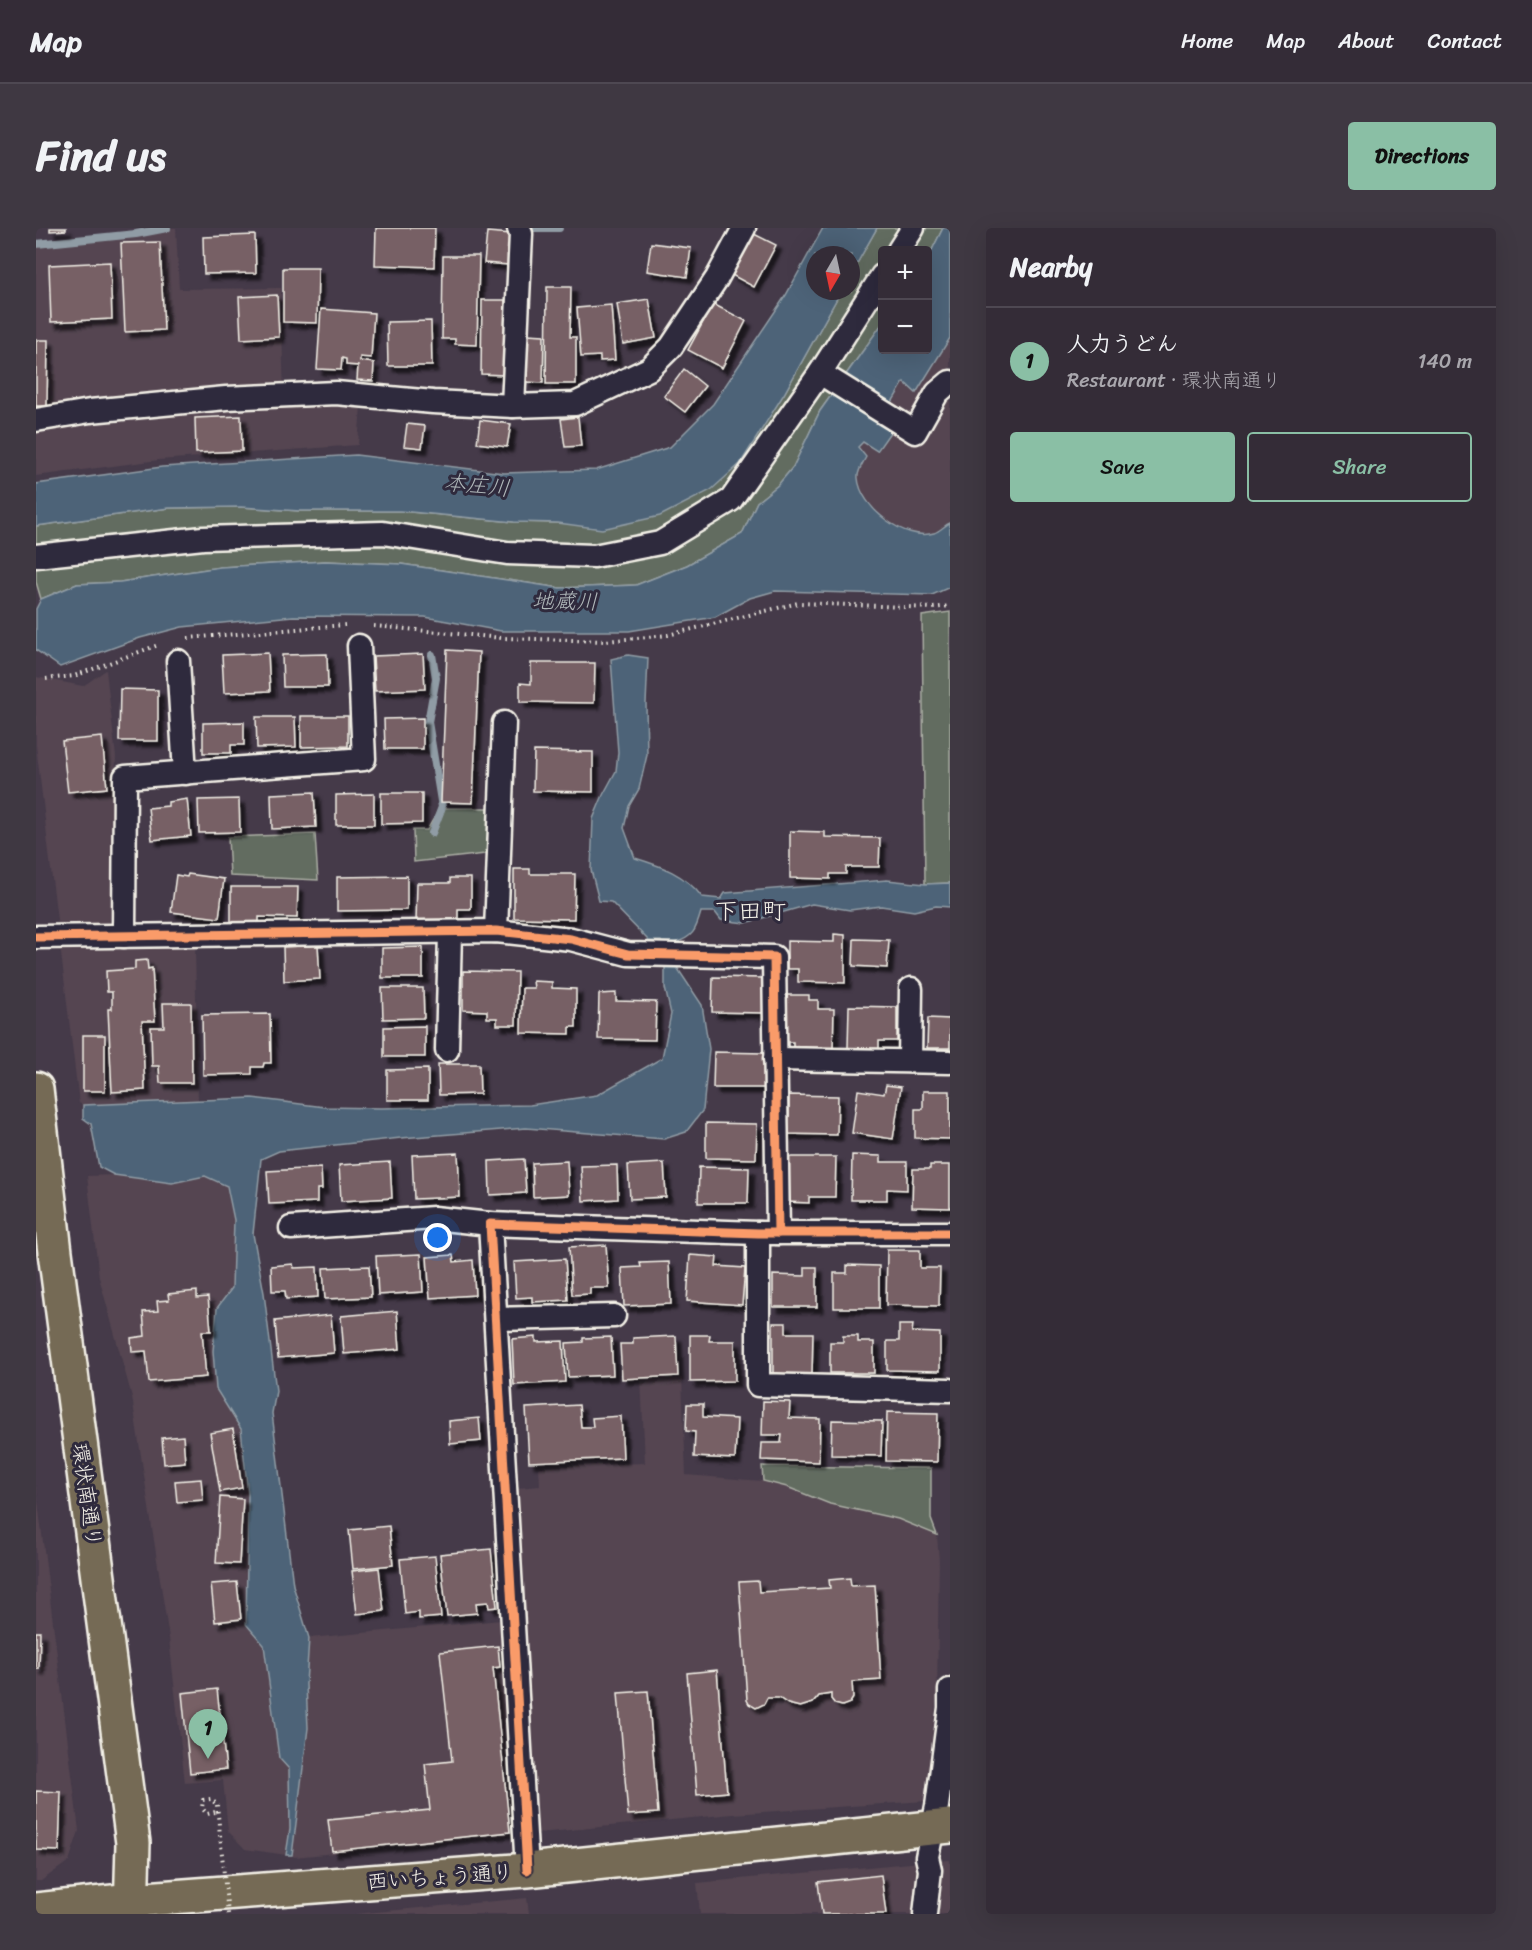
<!DOCTYPE html>
<meta charset="utf-8">
<style>
:root{--surface:#342c37;--page:#3f3842;--text:#f1f3f6;--muted:#a9a7ad;--line:#4e4852;--accent:#8abfa5}
body{margin:0;font-family:Sriracha,"Klee One",sans-serif;background:var(--page);color:var(--text)}
.controls{position:absolute;right:18px;top:18px;display:grid;overflow:hidden;border-radius:6px;box-shadow:0 6px 24px #0002}
.controls button{width:54px;height:54px;display:grid;place-items:center;padding:0;border:0;border-bottom:2px solid var(--line);background:var(--surface);color:var(--text);font:30px sans-serif}
.compass{position:absolute;left:770px;top:18px;width:54px;height:54px;border-radius:50%;background:var(--surface);box-shadow:0 6px 24px #0002;rotate:189deg}
.you{position:absolute;left:402px;top:1010px;width:21px;height:21px;margin:-15px;border:4px solid #fff;border-radius:50%;background:#1a73e8;box-shadow:0 0 0 9px #1a73e833}
.badge{display:grid;place-items:center;width:39px;height:39px;border-radius:50%;background:var(--accent);color:#111;font-size:20px;font-weight:700}
.pin{position:absolute;translate:-50% -50px;filter:drop-shadow(0 2px 3px #0008)}
.pin::after{content:'';position:absolute;top:32px;width:21px;height:18px;background:inherit;clip-path:polygon(0 0,100% 0,50% 100%)}
.list{margin:0;padding:0;list-style:none}
h2{display:flex;justify-content:space-between;align-items:center;height:78px;margin:0;padding:0 24px;font-size:26px}
h2 small{font-size:20px;font-weight:400;color:var(--muted)}
.list li{display:grid;grid-template-columns:39px 1fr auto;gap:18px;align-items:center;box-sizing:border-box;height:108px;padding:0 24px;border-top:2px solid var(--line)}
.list b{display:block;font-size:22px;white-space:nowrap}
.list p{margin:0;font-size:20px;white-space:nowrap;color:var(--muted)}
.list em{font-size:20px;font-style:normal;color:var(--muted)}
.actions{display:flex;gap:12px;padding:18px 24px}
.actions a{flex:1;padding:14px 0;border:2px solid var(--accent);border-radius:6px;text-align:center;font-size:21px;color:var(--accent)}
.actions .main{background:var(--accent);color:#111}
.map{position:relative;flex:none;width:914px;height:1686px;overflow:hidden;border-radius:6px}
header{display:flex;align-items:center;gap:36px;box-sizing:border-box;height:84px;padding:0 30px;background:var(--surface);border-bottom:2px solid var(--line)}
header strong{font-size:28px}
nav{display:flex;gap:33px;margin-inline-start:auto;font-size:21px}
.intro{display:flex;align-items:center;justify-content:space-between;box-sizing:border-box;height:144px;padding:0 36px}
h1{margin:0;font-size:42px}
.button{padding:15px 27px;border-radius:6px;background:var(--accent);color:#111;font-size:21px;font-weight:700}
main{display:flex;gap:36px;padding:0 36px}
aside{flex:1;background:var(--surface);border-radius:6px;box-shadow:0 6px 24px #0002}
.map>svg:first-child{display:block}
</style>
<header>
<strong>Map</strong>
<nav><a>Home</a><a>Map</a><a>About</a><a>Contact</a></nav>
</header>
<div class="intro"><h1>Find us</h1><a class="button">Directions</a></div>
<main>
<div class="map">
<svg width="914" height="1686" viewBox="0 0 914 1686">
<defs>
<filter id="shadow"><feDropShadow dx="5.5" dy="5.5" stdDeviation="1.5" flood-color="#0009"/></filter>
</defs>
<rect width="100%" height="100%" fill="#453a49"/>
<filter id="ink" filterUnits="userSpaceOnUse"><feTurbulence type="fractalNoise" baseFrequency=".0167" numOctaves="2"/><feDisplacementMap in="SourceGraphic" scale="12" xChannelSelector="R" yChannelSelector="G"/><feConvolveMatrix kernelMatrix="1 2 1 2 8 2 1 2 1" color-interpolation-filters="sRGB"/></filter>
<g filter="url(#ink)">
<g fill="#544551">
<polygon points="123,0 140,0 143,61 245,60 248,174 325,178 322,217 123,232 0,248 0,16"/>
<polygon points="914,110 914,295 898,305 876,305 857,298 832,275 824,262 821,247 830,229 822,219 827,214 841,223 843,196 869,154 880,164"/>
<polygon points="70,442 80,529 73,717 159,717 162,872 47,877 43,875 0,517 0,449 47,458"/>
<polygon points="78,947 136,955 169,948 190,958 198,992 196,1060 181,1080 177,1123 180,1161 205,1201 212,1267 210,1396 228,1417 243,1530 253,1541 254,1601 250,1627 209,1621 192,1603 187,1552 149,1555 133,1410 96,1169 63,1049 51,948"/>
<polygon points="646,1150 650,1247 727,1253 751,1259 794,1276 862,1291 901,1307 903,1333 901,1465 890,1573 697,1586 258,1629 256,1627 272,1500 270,1456 273,1410 487,1390 480,1260 504,1258 503,1239 609,1235 605,1151"/>
<polygon points="0,1258 43,1603 33,1633 5,1653 0,1653"/>
<polygon points="914,1632 914,1686 896,1686 902,1633"/>
<polygon points="885,1634 883,1686 664,1686 661,1655"/>
<polygon points="491,1670 493,1686 318,1686"/>
</g>
<g fill="#626c61" stroke="#abaea4" stroke-width="1.5">
<polygon points="841,0 907,0 892,30 892,22 846,22 846,96 784,183 757,239 742,257 721,274 706,306 651,337 600,357 524,360 365,336 289,333 185,339 84,354 41,356 5,371 0,354 0,298 133,280 205,279 264,283 364,283 478,294 522,295 748,166 805,63 815,63 815,46"/>
<polygon points="914,384 914,655 889,656 886,388"/>
<polygon points="404,580 460,580 458,625 378,634 377,602 391,602"/>
<polygon points="279,606 282,652 194,648 192,609"/>
<polygon points="726,1238 895,1240 895,1291 901,1307 862,1291 794,1276 751,1259 727,1253"/>
</g>
<g fill="#4d6478" stroke="#909ca5" stroke-width="1.5">
<polygon points="787,0 841,0 815,46 815,27 779,27 779,63 805,63 748,166 704,236 675,262 624,288 566,301 522,295 478,294 364,283 264,283 205,279 133,280 0,298 0,256 126,239 320,227 468,245 560,242 634,219 677,176 750,67"/>
<path d="M907 0H914V110L880 165 868 154 843 196 855 203 841 223 827 214 822 219 830 229C827 235 821 243 822 250 824 279 869 314 898 305 904 303 909 297 914 295V359L896 367 739 363 714 370 679 389 593 403H465L389 389 257 388 146 399 104 410 24 439 0 422V381L5 371 41 356 84 354 184 339 289 333 365 336 524 360 600 357 651 337 706 306 721 274 742 257 757 239 784 183 846 96V122H892V30Z"/>
<path d="M592 427 612 430 610 476 611 527 603 561 593 578 588 600 599 630C625 638 649 646 666 669L685 671 689 665 851 652 889 656 914 655V679L900 678 878 683 845 678 814 682 776 676 709 695 685 692 679 684H665C660 702 657 710 638 715L640 738 666 777 673 821 667 882 650 904 628 911 490 900 365 910 243 923 225 931 217 1006 228 1065 240 1163 236 1185 257 1357 273 1410 270 1456 272 1500 256 1627H250L254 1601 253 1541 243 1530 228 1417 210 1396 212 1267 205 1201 180 1161 177 1123 181 1080 196 1060 198 992 191 958 169 948 136 955 78 947 63 939 55 896 47 890V877L216 870 289 879 345 880 494 877 561 867 626 830 635 786 629 760V738L625 713H613L575 674 563 673 555 642 557 591 567 567 580 543 582 524 575 431Z"/>
</g>
<g fill="none" stroke-linecap="round" stroke-linejoin="round">
<g stroke="#909ca5" stroke-width="8">
<polyline points="490,0 523,0"/>
<polyline points="0,16 100,6 131,0"/>
<polyline points="396,605 406,579 392,494 400,450 396,427"/>
</g>
</g>
<g fill="#776065" stroke="#f4f1e8" stroke-width="1.5" filter="url(#shadow)">
<polygon points="14,0 30,0 30,2 14,3"/>
<polygon points="340,0 399,0 398,39 339,37"/>
<polygon points="451,4 476,6 473,37 448,35"/>
<polygon points="716,5 740,17 718,59 694,46"/>
<polygon points="219,7 220,45 168,46 167,9"/>
<polygon points="124,14 128,102 89,104 85,15"/>
<polygon points="615,15 655,20 651,49 611,43"/>
<polygon points="407,28 443,28 441,117 419,116 419,111 406,111"/>
<polygon points="74,34 76,91 15,94 13,37"/>
<polygon points="247,40 282,40 281,95 247,94"/>
<polygon points="511,59 535,59 534,109 540,109 540,156 510,156"/>
<polygon points="241,67 243,109 205,111 203,69"/>
<polygon points="613,71 620,110 587,116 581,76"/>
<polygon points="446,72 469,72 468,147 445,146"/>
<polygon points="677,76 710,93 686,140 652,122"/>
<polygon points="575,77 579,132 564,133 564,128 545,129 541,80"/>
<polygon points="285,81 338,85 335,130 324,129 324,133 338,135 337,153 321,152 322,138 310,137 310,131 306,130 305,142 281,141"/>
<polygon points="395,93 396,138 352,138 351,94"/>
<polygon points="491,106 508,107 507,155 490,154"/>
<polygon points="0,112 12,112 11,178 0,178"/>
<polygon points="648,141 669,158 649,184 628,168"/>
<polygon points="205,188 206,223 160,225 159,190"/>
<polygon points="542,189 545,218 529,219 525,191"/>
<polygon points="444,192 475,196 471,219 441,215"/>
<polygon points="371,196 389,198 386,220 368,218"/>
<polygon points="411,422 443,424 437,575 405,574"/>
<polygon points="232,425 234,463 188,465 186,427"/>
<polygon points="291,426 292,459 247,459 246,427"/>
<polygon points="387,426 389,461 339,463 337,428"/>
<polygon points="495,435 559,435 558,475 484,474 484,455 495,456"/>
<polygon points="84,461 122,462 122,513 83,513"/>
<polygon points="265,488 312,488 312,518 265,519"/>
<polygon points="220,489 259,489 260,519 221,520"/>
<polygon points="387,490 387,521 349,521 348,491"/>
<polygon points="208,494 208,517 195,517 195,525 167,525 167,495"/>
<polygon points="66,509 71,560 32,564 26,513"/>
<polygon points="498,523 557,524 557,564 497,563"/>
<polygon points="278,564 280,599 236,601 235,566"/>
<polygon points="345,565 386,565 386,595 345,596"/>
<polygon points="338,566 338,597 300,597 300,567"/>
<polygon points="151,571 155,608 116,612 112,580 132,578 132,574"/>
<polygon points="203,571 204,604 163,605 162,572"/>
<polygon points="754,603 789,604 789,609 844,610 843,639 810,639 810,646 794,646 794,651 754,650"/>
<polygon points="478,641 494,641 494,646 539,646 538,691 478,690"/>
<polygon points="152,646 188,651 183,690 135,684 140,647 151,649"/>
<polygon points="371,648 371,682 301,683 301,649"/>
<polygon points="414,650 435,650 435,681 422,681 422,691 406,691 407,695 380,695 381,655 414,655"/>
<polygon points="195,659 262,659 261,690 223,689 223,694 195,694"/>
<polygon points="798,706 809,707 809,755 762,754 762,741 751,741 751,713 798,714"/>
<polygon points="818,711 853,712 851,740 817,738"/>
<polygon points="282,717 284,751 248,753 247,719"/>
<polygon points="387,719 387,750 346,750 346,720"/>
<polygon points="111,732 112,741 116,740 119,793 106,793 109,862 76,864 72,781 76,781 76,764 71,764 70,743 99,741 99,733"/>
<polygon points="427,743 481,744 480,797 461,797 461,790 451,790 451,783 427,782"/>
<polygon points="677,749 727,750 727,785 676,784"/>
<polygon points="497,753 516,754 516,760 540,761 540,799 534,799 534,806 485,805 486,760 498,760"/>
<polygon points="346,760 387,760 388,790 347,791"/>
<polygon points="580,765 580,773 620,774 619,812 562,811 563,766"/>
<polygon points="750,767 773,767 773,772 782,772 782,781 798,781 797,821 757,821 757,814 750,814"/>
<polygon points="127,775 155,775 156,855 124,855 123,838 116,838 115,799 128,799"/>
<polygon points="813,778 861,779 861,813 843,813 843,821 812,820"/>
<polygon points="234,786 235,835 228,835 227,839 216,839 216,846 167,847 166,787"/>
<polygon points="892,790 914,791 914,820 891,820"/>
<polygon points="389,798 389,829 348,829 348,799"/>
<rect x="47" y="807" width="22" height="56"/>
<polygon points="678,824 728,825 728,860 677,860"/>
<polygon points="402,836 443,836 444,866 403,867"/>
<polygon points="392,841 392,872 351,872 351,842"/>
<polygon points="850,857 865,859 857,911 816,905 822,862 848,866"/>
<polygon points="887,863 914,863 914,911 879,910 879,881 887,881"/>
<polygon points="753,867 802,868 801,907 748,906 748,888 753,888"/>
<polygon points="670,895 721,896 720,931 670,930"/>
<polygon points="422,925 424,969 378,971 376,927"/>
<polygon points="816,927 845,928 845,934 871,934 871,962 851,961 851,972 815,972"/>
<polygon points="751,929 800,929 799,969 773,969 773,975 751,974"/>
<polygon points="488,931 490,965 454,967 453,933"/>
<polygon points="531,933 533,967 497,969 496,935"/>
<polygon points="354,934 356,970 305,973 303,937"/>
<polygon points="628,935 630,969 594,971 592,937"/>
<polygon points="581,937 582,971 547,973 545,938"/>
<polygon points="894,937 914,937 914,980 876,979 877,941 894,941"/>
<polygon points="663,939 713,940 712,975 662,975"/>
<polygon points="285,940 286,961 281,961 281,974 233,976 231,943"/>
<polygon points="570,1017 573,1060 554,1060 554,1066 536,1067 533,1019"/>
<polygon points="851,1022 884,1022 884,1040 904,1040 903,1078 850,1077"/>
<polygon points="385,1026 387,1064 342,1067 340,1028"/>
<polygon points="417,1027 418,1034 437,1032 439,1067 394,1070 391,1029"/>
<polygon points="654,1027 681,1029 680,1038 709,1040 706,1077 651,1073"/>
<polygon points="529,1031 532,1072 496,1074 496,1069 480,1070 478,1034"/>
<polygon points="633,1034 635,1076 588,1078 586,1040 605,1039 604,1035"/>
<polygon points="257,1036 258,1040 281,1039 282,1069 250,1071 249,1063 236,1063 235,1038"/>
<polygon points="811,1037 843,1038 843,1080 798,1080 798,1045 811,1045"/>
<polygon points="333,1038 335,1069 289,1071 287,1040"/>
<polygon points="769,1039 781,1039 781,1079 737,1079 737,1047 769,1048"/>
<polygon points="161,1063 161,1070 172,1069 175,1103 166,1103 170,1149 113,1154 110,1123 96,1124 95,1110 109,1108 107,1084 122,1083 121,1073 133,1072 132,1066"/>
<polygon points="361,1083 364,1121 308,1126 305,1088"/>
<polygon points="295,1087 298,1125 242,1130 239,1093"/>
<polygon points="737,1095 750,1095 750,1105 777,1105 776,1147 737,1146"/>
<polygon points="863,1097 877,1097 876,1104 904,1105 904,1143 851,1142 851,1113 863,1113"/>
<polygon points="654,1107 674,1107 673,1113 699,1113 699,1153 654,1154"/>
<polygon points="640,1108 642,1148 586,1151 584,1116 597,1116 597,1110"/>
<polygon points="807,1108 822,1108 822,1114 838,1114 838,1145 794,1145 794,1114 807,1114"/>
<polygon points="500,1109 500,1114 527,1113 529,1154 478,1157 476,1111"/>
<polygon points="575,1109 577,1147 532,1149 530,1115 547,1114 547,1110"/>
<polygon points="727,1173 754,1174 753,1190 784,1191 783,1234 725,1232 726,1215 745,1215 746,1207 726,1207"/>
<polygon points="651,1176 667,1176 667,1189 701,1191 699,1231 658,1229 659,1204 650,1203"/>
<polygon points="543,1177 545,1199 557,1199 556,1190 585,1188 587,1230 493,1234 490,1180"/>
<polygon points="851,1184 902,1185 901,1234 850,1233"/>
<polygon points="443,1190 445,1213 414,1216 413,1193"/>
<polygon points="796,1192 846,1193 845,1228 795,1227"/>
<polygon points="197,1201 206,1260 184,1264 174,1205"/>
<polygon points="147,1208 149,1234 128,1236 126,1210"/>
<polygon points="165,1251 167,1272 141,1274 139,1253"/>
<polygon points="184,1269 207,1271 203,1336 180,1335"/>
<polygon points="353,1298 357,1337 317,1341 313,1302"/>
<polygon points="455,1321 461,1379 453,1380 452,1374 440,1375 441,1385 411,1388 404,1326"/>
<polygon points="399,1328 405,1389 383,1391 383,1384 369,1386 364,1331"/>
<polygon points="343,1340 348,1383 321,1386 316,1343"/>
<polygon points="814,1350 815,1358 839,1357 845,1452 816,1454 817,1470 814,1475 806,1478 799,1476 795,1471 795,1466 783,1468 777,1475 764,1479 752,1476 743,1470 731,1470 728,1476 720,1480 713,1476 711,1472 703,1354 722,1353 723,1364 794,1360 793,1352"/>
<polygon points="201,1354 205,1391 179,1394 175,1356"/>
<polygon points="0,1404 4,1404 3,1441 0,1441"/>
<polygon points="462,1418 464,1439 457,1440 474,1604 296,1623 292,1592 394,1582 389,1536 416,1533 404,1424"/>
<polygon points="681,1442 691,1564 661,1567 651,1445"/>
<polygon points="181,1461 190,1541 154,1545 146,1465"/>
<polygon points="612,1463 622,1585 592,1587 582,1465"/>
<polygon points="0,1563 25,1564 23,1623 0,1622"/>
<polygon points="845,1647 850,1686 786,1686 782,1654"/>
</g>
<g fill="none" stroke-linecap="round" stroke-linejoin="round">
<g stroke="#f4f1e8" stroke-width="27">
<g id="street">
<polyline points="863,22 877,0"/>
<polyline points="784,145 879,204 901,165 914,154"/>
<polyline points="477,178 485,6 483,0"/>
<polyline points="0,192 54,183 190,170 300,165 397,174 477,178 539,176 613,141 635,119 681,50 708,0"/>
<polyline points="0,328 167,310 347,305 471,325 558,328 624,315 695,272 784,145 846,48"/>
<polyline points="142,433 149,545"/>
<polyline points="460,703 468,495"/>
<polyline points="88,708 89,549 328,531 323,418"/>
<polyline points="0,709 460,703 535,711 592,726 738,729 742,1005"/>
<polyline points="411,822 414,705"/>
<polyline points="739,831 914,834"/>
<polyline points="874,833 875,761"/>
<polyline points="255,1000 398,990 454,996"/>
<polyline points="722,1005 722,1157 914,1162"/>
<polyline points="460,1091 578,1088"/>
<polyline points="491,1642 454,996 722,1005 914,1005"/>
<polyline points="889,1686 894,1642 891,1629 901,1578 914,1480 914,1462"/>
</g>
</g>
<g stroke="#f4f1e8" stroke-width="38">
<g id="highway">
<polyline points="0,861 19,1024 97,1615 95,1686"/>
<polyline points="0,1682 96,1672 491,1642 914,1598"/>
</g>
</g>
<g stroke="#f4f1e8" stroke-width="4" stroke-dasharray="1.5 4.5" stroke-linecap="butt">
<polyline points="338,398 466,410 570,413 632,407 762,375 897,380 914,378"/>
<polyline points="152,410 309,397"/>
<polyline points="10,451 38,448 122,417"/>
<polyline points="179,1584 171,1586 166,1580 167,1572 175,1571 181,1577"/>
</g>
<use href="#street" stroke="#2f2a3d" stroke-width="22"/>
<use href="#highway" stroke="#756b55" stroke-width="33"/>
<polyline stroke="#f4f1e8" stroke-width="4" stroke-dasharray="1.5 4.5" stroke-linecap="butt" points="181,1577 192,1686"/>
<g stroke="#2f2a3d" stroke-width="13">
<g id="cycleway">
<polyline points="0,709 460,703 535,711 592,726 738,729 742,1005"/>
<polyline points="491,1642 454,996 722,1005 914,1005"/>
</g>
</g>
<use href="#cycleway" stroke="#fa9b69" stroke-width="9"/>
</g>
</g>
<g text-anchor="middle" dominant-baseline="central" stroke-width="6" stroke-linejoin="round" paint-order="stroke">
<g font-size="21" fill="#f4f1e8" stroke="#2f2a3d">
<text transform="translate(51 1267) rotate(82)">環状南通り</text>
<text transform="translate(404 1649) rotate(-4)">西いちょう通り</text>
</g>
<g font-size="22" font-style="italic" fill="#b1b9bb" stroke="#2f2a3d">
<text transform="translate(441 257) rotate(6)">本庄川</text>
<text transform="translate(529 373) rotate(1)">地蔵川</text>
</g>
<g font-size="24" fill="#f4f1e8" stroke="#2f2a3d">
<text x="714" y="683">下田町</text>
</g>
</g>
</svg>
<div class="controls">
<button>+</button>
<button>−</button>
</div>
<svg class="compass" viewBox="-18 -18 36 36"><path d="M0-13l5 13h-10z" fill="#e53935"/><path d="M0 13l5-13h-10z" fill="#a9a7ad"/></svg>
<div class="you"></div>
<div class="pin badge" style="left:172px;top:1531px">1</div>
</div>
<aside>
<h2>Nearby<small></small></h2>
<ul class="list">
<li><span class="badge">1</span><div><b>人力うどん</b><p>Restaurant · 環状南通り</p></div><em>140 m</em></li>
</ul>
<div class="actions"><a class="main">Save</a><a>Share</a></div>
</aside>
</main>
